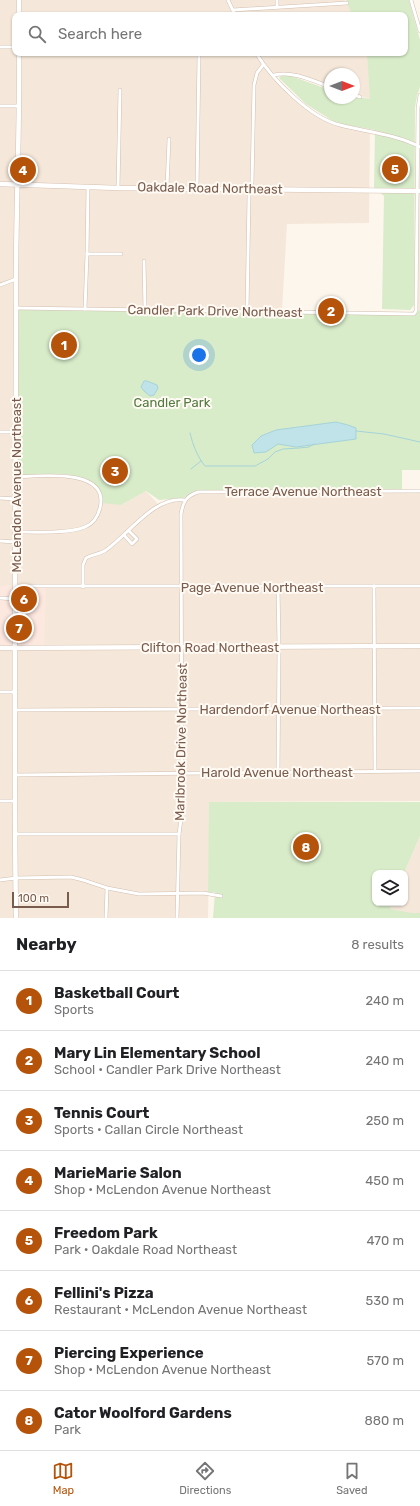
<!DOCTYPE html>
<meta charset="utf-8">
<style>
:root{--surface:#fff;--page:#f2f2f2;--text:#202124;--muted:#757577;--line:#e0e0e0;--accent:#b45309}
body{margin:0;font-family:Rubik,sans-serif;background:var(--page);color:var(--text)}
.controls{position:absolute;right:12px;bottom:12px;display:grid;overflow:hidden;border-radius:8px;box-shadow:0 1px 3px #0004}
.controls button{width:36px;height:36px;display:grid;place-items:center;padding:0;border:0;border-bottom:1px solid var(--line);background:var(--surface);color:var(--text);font:20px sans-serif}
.compass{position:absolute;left:324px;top:68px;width:36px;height:36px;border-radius:50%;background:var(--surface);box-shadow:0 1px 3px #0004;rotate:90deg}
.scale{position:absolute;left:12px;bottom:10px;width:57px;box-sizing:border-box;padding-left:4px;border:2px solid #7a5c4d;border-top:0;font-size:11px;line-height:14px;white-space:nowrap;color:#7a5c4d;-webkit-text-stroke:3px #fffaf3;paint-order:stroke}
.you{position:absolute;left:199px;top:355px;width:14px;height:14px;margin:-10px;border:3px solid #fff;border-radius:50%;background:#1a73e8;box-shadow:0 0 0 6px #1a73e833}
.badge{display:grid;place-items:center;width:26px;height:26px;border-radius:50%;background:var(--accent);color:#fff;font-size:13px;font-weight:700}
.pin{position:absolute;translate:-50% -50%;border:2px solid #fff;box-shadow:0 1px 4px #0006}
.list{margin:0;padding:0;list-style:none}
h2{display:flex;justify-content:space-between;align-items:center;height:52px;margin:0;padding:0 16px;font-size:17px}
h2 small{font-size:13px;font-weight:400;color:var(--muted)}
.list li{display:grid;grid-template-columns:26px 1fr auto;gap:12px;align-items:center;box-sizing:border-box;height:60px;padding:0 16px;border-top:1px solid var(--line)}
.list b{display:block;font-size:15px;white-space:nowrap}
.list p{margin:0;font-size:13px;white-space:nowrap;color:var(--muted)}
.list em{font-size:13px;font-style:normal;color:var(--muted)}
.icon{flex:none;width:22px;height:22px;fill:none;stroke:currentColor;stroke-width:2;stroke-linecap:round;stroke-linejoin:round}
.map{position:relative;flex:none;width:420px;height:918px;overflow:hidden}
.search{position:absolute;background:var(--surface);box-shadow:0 1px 3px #0004;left:12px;right:12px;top:12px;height:44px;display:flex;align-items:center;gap:10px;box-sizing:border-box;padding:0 14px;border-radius:8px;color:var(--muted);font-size:15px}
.sheet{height:532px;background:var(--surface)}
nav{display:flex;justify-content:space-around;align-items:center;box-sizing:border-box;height:56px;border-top:1px solid var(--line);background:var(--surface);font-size:11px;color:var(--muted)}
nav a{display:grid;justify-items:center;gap:2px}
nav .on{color:var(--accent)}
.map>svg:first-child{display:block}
</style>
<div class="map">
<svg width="420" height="918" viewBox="0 0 420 918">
<rect width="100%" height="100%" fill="#fdf6ec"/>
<g fill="#f5e8da">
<polygon points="0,0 345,0 355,15 15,15 15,53 370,53 370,99 354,94 354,74 330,74 330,86 293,73 271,74 311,113 333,125 370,132 369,223 287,224 282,311 59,475 77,476 89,480 98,489 121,505 146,491 160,506 183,498 197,490 420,491 420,801 210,802 208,918 0,918 0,647 45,585 0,586"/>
<polygon points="420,106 420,310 418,310"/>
<polygon points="420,836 420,917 386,914 391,903 405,903 405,873 404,873"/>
</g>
<polygon fill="#fde8e0" points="46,585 44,645 0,647 0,586"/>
<g fill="#d8ecc9">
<polygon points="346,0 409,0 420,40 420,87 417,96 415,107 414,305 410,310 382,309 384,196 374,187 375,130 336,123 306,104 279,78 281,76 291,76 330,90 330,98 354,98 354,96 370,99 367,53 405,53 405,15 352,15"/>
<path d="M17 307 406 313 420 310V470H402V490H198L183 498 159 500 146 491 121 505 102 503C101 499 100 492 97 488 85 468 38 475 17 476Z"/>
<polygon points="209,802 420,802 420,836 404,873 375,873 375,903 391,903 390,909 412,913 420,913 420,918 213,918 215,892 208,892"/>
</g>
<g fill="#bfe3e8" stroke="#a5d3da">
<polygon points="144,381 147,381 157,385 158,388 154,395 150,396 144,391 141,387"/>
<polygon points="336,422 348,425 356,428 356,439 296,447 278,444 266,452 254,453 252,445 261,436 276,430"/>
</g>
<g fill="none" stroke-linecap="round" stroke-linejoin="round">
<g stroke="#a5d3da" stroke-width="1">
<polyline points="356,431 384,434 420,442"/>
<path d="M190 433C193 445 197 456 205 466H255L268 459 275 452 283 449 299 448 309 447 314 444"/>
<polyline points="191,469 201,461"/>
</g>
<g stroke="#d1beb0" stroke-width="4">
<g id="street">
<polyline points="228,0 235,15"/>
<polyline points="411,0 420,31"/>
<polyline points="277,7 277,0"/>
<polyline points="233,10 347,3"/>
<polyline points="0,47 15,47"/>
<path d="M256 53C272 79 310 118 340 125 366 132 396 134 420 147"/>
<path d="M274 75C293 71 311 80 330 87"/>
<polyline points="354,95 360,97"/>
<polyline points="0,106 19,106"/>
<polyline points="167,187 169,139"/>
<polyline points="118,188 120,90"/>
<polyline points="197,188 199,56"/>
<polyline points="87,254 121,254"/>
<polyline points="144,261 145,310"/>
<polyline points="0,285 16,279"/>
<polyline points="16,308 414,314 416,311 418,108 420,95"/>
<polyline points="85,309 87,254 88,187"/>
<polyline points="247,312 249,195 252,183 254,85 257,73 263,65"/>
<polyline points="0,432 16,432"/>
<polyline points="0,498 16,499"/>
<path d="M15 532C34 532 68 534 85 527 93 524 98 516 100 508 110 467 39 476 16 477"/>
<polyline points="124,535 132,544 137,539 129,531"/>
<polyline points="0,541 15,542"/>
<polyline points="15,586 420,586"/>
<polyline points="278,586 279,647 278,773"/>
<polyline points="374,586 375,771"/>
<path d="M83 587V565L86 558C93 554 101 554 106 550 129 534 154 496 184 500"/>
<polyline points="0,598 15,599"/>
<polyline points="0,692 16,692"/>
<polyline points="15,710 420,708"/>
<polyline points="15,775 420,771"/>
<polyline points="0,801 15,801"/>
<polyline points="16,834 179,834"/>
<polyline points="0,880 16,878 71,877 83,880 107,888 139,894 203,893 221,896"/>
<polyline points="106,918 107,888"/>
<path d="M177 918 179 834 182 812 181 514C183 502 186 496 198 492L420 491"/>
</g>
</g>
<g stroke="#d6c0b0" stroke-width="5.5">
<g id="secondary">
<polyline points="19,15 19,0"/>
<polyline points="0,184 118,188 420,191"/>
<polyline points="0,648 420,646"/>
<path d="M16 918C13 715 16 512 16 309 15 224 20 138 19 53"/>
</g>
</g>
<use href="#street" stroke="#fff" stroke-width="3"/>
<use href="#secondary" stroke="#fff" stroke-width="4.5"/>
</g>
<g text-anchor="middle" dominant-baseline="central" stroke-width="4" stroke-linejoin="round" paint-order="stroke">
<g font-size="13" fill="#7a5c4d" stroke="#fffaf3">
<text transform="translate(210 188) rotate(1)">Oakdale Road Northeast</text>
<text transform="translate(215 311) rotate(1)">Candler Park Drive Northeast</text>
<text transform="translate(16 485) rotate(-90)">McLendon Avenue Northeast</text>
<text x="303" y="491">Terrace Avenue Northeast</text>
<text x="252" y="587">Page Avenue Northeast</text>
<text x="210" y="647">Clifton Road Northeast</text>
<text x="290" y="709">Hardendorf Avenue Northeast</text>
<text transform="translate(181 742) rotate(-89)">Marlbrook Drive Northeast</text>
<text x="277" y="772">Harold Avenue Northeast</text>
</g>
<g font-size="13" fill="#537a41" stroke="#fffaf3">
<text x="172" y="402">Candler Park</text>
</g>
</g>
</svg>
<div class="controls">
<button><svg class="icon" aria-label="layers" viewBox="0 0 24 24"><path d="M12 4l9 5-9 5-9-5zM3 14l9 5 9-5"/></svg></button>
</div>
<svg class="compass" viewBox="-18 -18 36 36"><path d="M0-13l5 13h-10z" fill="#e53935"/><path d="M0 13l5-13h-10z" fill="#757577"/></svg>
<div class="scale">100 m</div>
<div class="you"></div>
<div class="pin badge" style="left:64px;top:345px">1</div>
<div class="pin badge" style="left:331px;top:311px">2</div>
<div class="pin badge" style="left:115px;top:471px">3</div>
<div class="pin badge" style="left:23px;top:170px">4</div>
<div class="pin badge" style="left:395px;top:169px">5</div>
<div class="pin badge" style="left:24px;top:599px">6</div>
<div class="pin badge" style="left:19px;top:628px">7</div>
<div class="pin badge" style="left:306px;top:847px">8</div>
<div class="search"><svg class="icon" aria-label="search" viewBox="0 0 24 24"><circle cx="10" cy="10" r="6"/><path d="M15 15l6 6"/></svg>Search here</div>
</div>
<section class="sheet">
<h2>Nearby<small>8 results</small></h2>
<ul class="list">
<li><span class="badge">1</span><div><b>Basketball Court</b><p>Sports</p></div><em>240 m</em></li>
<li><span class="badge">2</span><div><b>Mary Lin Elementary School</b><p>School · Candler Park Drive Northeast</p></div><em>240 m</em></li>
<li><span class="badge">3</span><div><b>Tennis Court</b><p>Sports · Callan Circle Northeast</p></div><em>250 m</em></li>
<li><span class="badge">4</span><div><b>MarieMarie Salon</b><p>Shop · McLendon Avenue Northeast</p></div><em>450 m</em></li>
<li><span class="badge">5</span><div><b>Freedom Park</b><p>Park · Oakdale Road Northeast</p></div><em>470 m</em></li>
<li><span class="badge">6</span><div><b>Fellini's Pizza</b><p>Restaurant · McLendon Avenue Northeast</p></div><em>530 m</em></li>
<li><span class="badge">7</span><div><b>Piercing Experience</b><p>Shop · McLendon Avenue Northeast</p></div><em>570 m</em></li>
<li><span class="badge">8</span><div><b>Cator Woolford Gardens</b><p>Park</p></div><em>880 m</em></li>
</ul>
</section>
<nav>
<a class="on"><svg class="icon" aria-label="map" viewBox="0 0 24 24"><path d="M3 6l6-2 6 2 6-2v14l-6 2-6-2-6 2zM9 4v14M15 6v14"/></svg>Map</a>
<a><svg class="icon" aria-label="directions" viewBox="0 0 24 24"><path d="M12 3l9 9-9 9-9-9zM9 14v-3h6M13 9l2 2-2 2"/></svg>Directions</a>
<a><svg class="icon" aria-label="saved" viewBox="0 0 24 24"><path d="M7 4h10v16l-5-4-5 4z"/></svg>Saved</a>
</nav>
